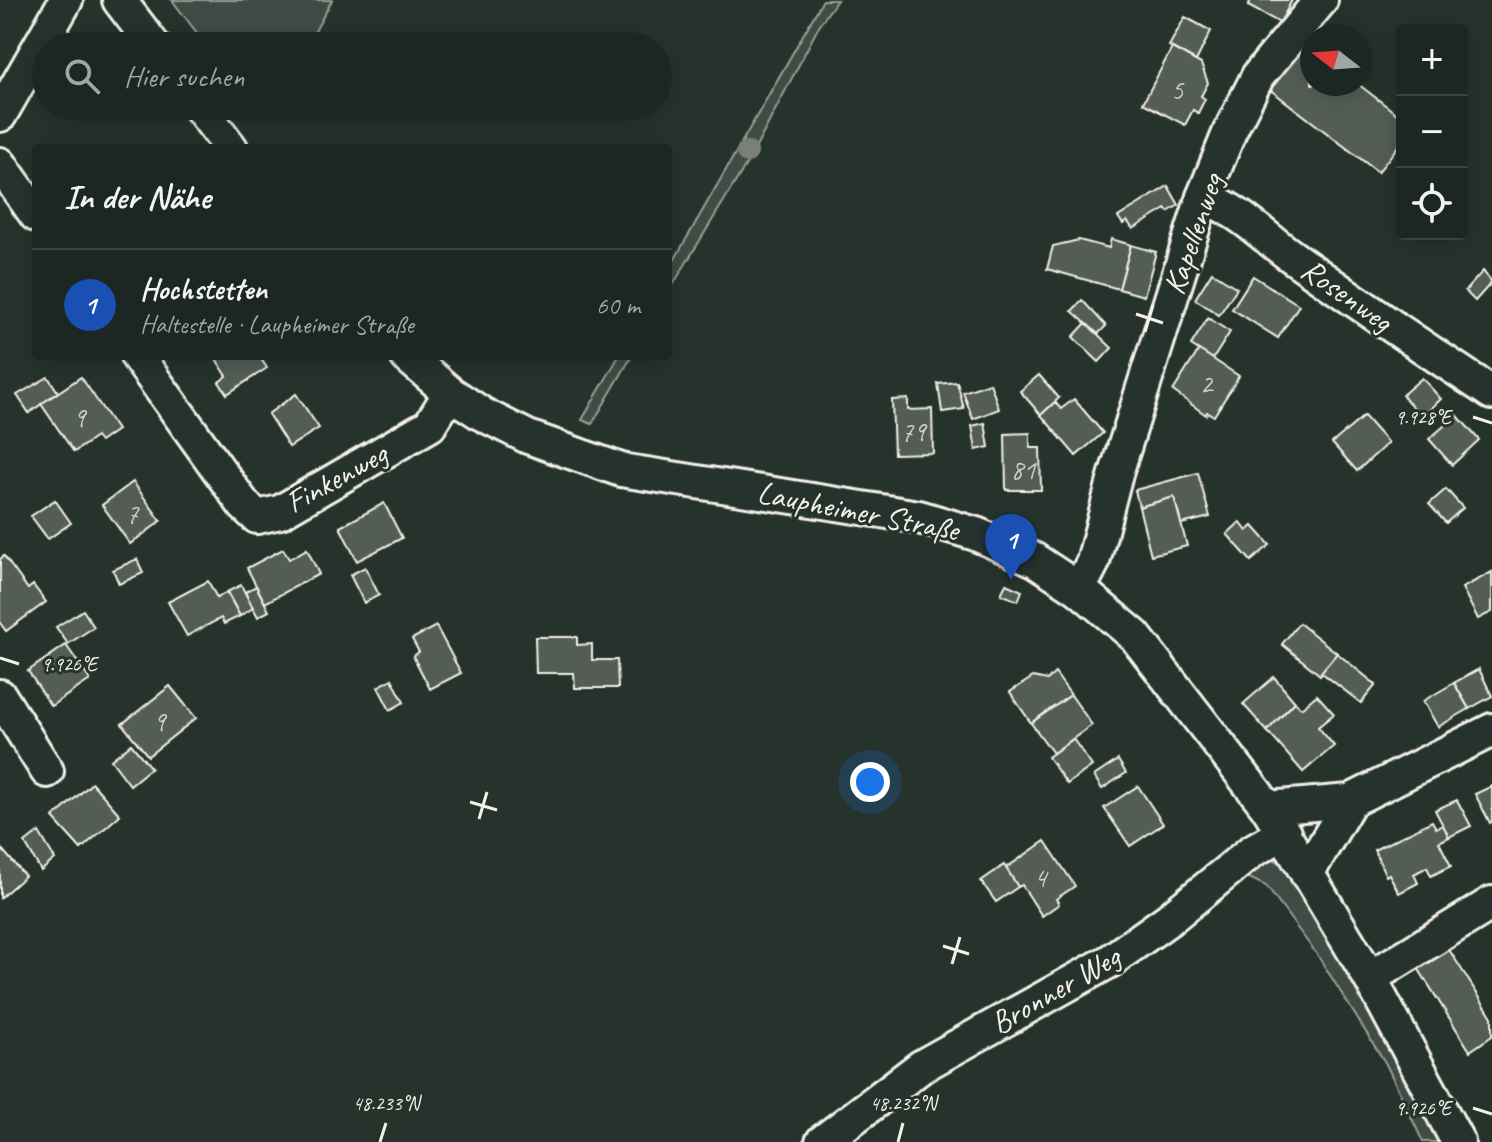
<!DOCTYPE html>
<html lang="de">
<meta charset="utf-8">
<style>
:root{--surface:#1c2622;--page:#252e2a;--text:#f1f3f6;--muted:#a0a5a5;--line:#3a4340;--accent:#ffd166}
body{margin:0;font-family:Caveat,sans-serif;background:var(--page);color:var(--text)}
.controls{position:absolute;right:24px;top:24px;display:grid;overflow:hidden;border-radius:8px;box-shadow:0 4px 20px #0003}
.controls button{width:72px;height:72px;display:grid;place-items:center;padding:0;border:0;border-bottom:2px solid var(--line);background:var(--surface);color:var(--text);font:40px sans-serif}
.compass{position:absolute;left:1300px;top:24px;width:72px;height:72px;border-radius:50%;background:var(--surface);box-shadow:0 4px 20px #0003;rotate:287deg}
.you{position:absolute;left:870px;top:782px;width:28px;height:28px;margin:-20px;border:6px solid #fff;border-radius:50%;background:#1a73e8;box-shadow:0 0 0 12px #1a73e833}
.badge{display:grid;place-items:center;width:52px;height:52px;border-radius:50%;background:var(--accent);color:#fff;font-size:26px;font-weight:700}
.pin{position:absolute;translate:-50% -66px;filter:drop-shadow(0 2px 4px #0008)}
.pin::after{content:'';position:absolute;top:42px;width:28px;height:24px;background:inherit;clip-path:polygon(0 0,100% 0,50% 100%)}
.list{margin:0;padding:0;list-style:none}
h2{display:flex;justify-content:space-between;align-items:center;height:104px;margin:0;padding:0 32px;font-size:34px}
h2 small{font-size:26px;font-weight:400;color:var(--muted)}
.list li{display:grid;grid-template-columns:52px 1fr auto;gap:24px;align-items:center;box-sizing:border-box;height:112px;padding:0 32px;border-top:2px solid var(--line)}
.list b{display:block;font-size:30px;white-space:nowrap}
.list p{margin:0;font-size:26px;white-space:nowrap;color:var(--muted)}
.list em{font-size:26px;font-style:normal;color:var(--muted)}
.icon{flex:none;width:44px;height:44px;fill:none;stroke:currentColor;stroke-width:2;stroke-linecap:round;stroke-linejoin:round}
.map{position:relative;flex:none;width:1492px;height:1142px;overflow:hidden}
.search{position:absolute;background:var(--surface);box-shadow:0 4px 20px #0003;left:32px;top:32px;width:640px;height:88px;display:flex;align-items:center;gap:20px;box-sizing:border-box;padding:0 28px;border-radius:44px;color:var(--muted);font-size:30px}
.panel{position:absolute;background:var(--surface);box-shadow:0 4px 20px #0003;left:32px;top:144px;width:640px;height:216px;border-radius:8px}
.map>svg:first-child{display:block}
</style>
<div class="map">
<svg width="1492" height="1142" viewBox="0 0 1492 1142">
<rect width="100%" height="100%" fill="#26332d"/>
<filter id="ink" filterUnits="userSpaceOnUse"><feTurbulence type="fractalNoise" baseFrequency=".0125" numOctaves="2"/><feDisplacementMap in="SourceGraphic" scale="16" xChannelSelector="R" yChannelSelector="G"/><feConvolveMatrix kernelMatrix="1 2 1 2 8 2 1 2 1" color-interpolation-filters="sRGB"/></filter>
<g filter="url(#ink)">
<g fill="#414b45" stroke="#9a9e96" stroke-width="2">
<polygon points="172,0 332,0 307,46 207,46"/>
<polygon points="823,0 837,0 820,24 753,153 668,293 668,271"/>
<polygon points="619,356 632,356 592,424 582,420"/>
<polygon points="1273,859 1289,867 1376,1013 1443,1142 1423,1142 1386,1064 1318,956 1266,886 1241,874 1255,862"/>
</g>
<g fill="#525c55" stroke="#f4f1e8" stroke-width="2">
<polygon points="1251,0 1292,0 1280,23 1248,6"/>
<polygon points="1185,17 1211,31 1196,61 1169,46"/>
<polygon points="1303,42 1312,49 1312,84 1358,84 1402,118 1402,141 1378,172 1268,88"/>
<polygon points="1172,48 1201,64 1208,83 1201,96 1205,99 1198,113 1193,110 1185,125 1143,103"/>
<polygon points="1168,186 1179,205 1168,212 1166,209 1133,229 1127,221 1123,224 1118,217"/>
<polygon points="1111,239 1131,245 1119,289 1047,269 1053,246 1079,240 1109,248"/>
<polygon points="1131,245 1156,252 1144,296 1119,289"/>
<polygon points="1483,271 1492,282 1475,301 1465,291"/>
<polygon points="1212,272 1237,288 1219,315 1195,299"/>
<polygon points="1253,276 1299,305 1278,338 1232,309"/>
<polygon points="1082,300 1106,326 1098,334 1072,311"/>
<polygon points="1208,318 1230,332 1213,359 1191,345"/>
<polygon points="1086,323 1112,348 1099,362 1073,337"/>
<polygon points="1199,350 1239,376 1214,416 1207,412 1206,415 1173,391"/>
<polygon points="214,356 259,356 267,368 227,394 219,382 227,376"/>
<polygon points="1039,375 1059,398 1041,415 1020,391"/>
<polygon points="48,377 58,392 29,413 17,395"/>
<polygon points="81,377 117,430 100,442 96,437 74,452 41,404"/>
<polygon points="1422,378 1441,399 1422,417 1402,395"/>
<polygon points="957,382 964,409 942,412 938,384"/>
<polygon points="990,383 999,409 973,419 963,392"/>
<polygon points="296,394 319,428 289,447 268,414"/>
<polygon points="908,399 908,410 932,409 933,453 894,454 892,400"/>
<polygon points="1074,399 1103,433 1076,456 1041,415 1055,402 1061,409"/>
<polygon points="1457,415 1479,440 1452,465 1429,439"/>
<polygon points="1364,416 1388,443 1357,471 1332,443"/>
<polygon points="985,423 989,447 976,450 972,426"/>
<polygon points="1030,433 1030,448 1040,448 1041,490 1006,490 1005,434"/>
<polygon points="1198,473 1210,517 1181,524 1174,497 1139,507 1135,490"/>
<polygon points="133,482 161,521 130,544 102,505"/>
<polygon points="1446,489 1463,508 1446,523 1429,504"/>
<polygon points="1174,497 1187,546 1151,555 1139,507"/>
<polygon points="55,500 71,523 48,539 31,516"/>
<polygon points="384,503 402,538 357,561 340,527"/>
<polygon points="1240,522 1247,531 1253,526 1270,545 1251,561 1227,534"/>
<polygon points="283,549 289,559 307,549 319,574 265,603 247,568"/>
<polygon points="4,556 28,589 33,585 46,602 6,631 0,623 0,559"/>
<polygon points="137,559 143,573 119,584 113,570"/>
<polygon points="365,567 379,595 364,603 350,575"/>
<polygon points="1492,572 1492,612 1478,619 1462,588"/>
<polygon points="208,581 217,598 227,592 240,616 224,624 221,618 187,636 168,602"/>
<polygon points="1006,584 1022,591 1018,601 1001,594"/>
<polygon points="241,585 253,608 240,616 227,592"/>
<polygon points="256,586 269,611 258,617 245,592"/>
<polygon points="83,610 94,627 68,644 56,627"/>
<polygon points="1299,623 1337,653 1320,675 1282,644"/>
<polygon points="436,626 461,673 430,689 413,656 419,652 412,639"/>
<polygon points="535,637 577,637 577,645 592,644 592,660 617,660 618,688 575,688 574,673 536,673"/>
<polygon points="66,645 90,680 51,706 28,671"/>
<polygon points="1337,653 1376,685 1361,703 1321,672"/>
<polygon points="1479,669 1492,696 1469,709 1454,683"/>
<polygon points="1055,673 1071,695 1031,723 1010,692 1033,677 1047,680"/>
<polygon points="1274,677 1295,702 1267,731 1243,704"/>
<polygon points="392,679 404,702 390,710 378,687"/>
<polygon points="1454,683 1469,709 1438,727 1423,701"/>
<polygon points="170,686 196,718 148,756 122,724"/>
<polygon points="1071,695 1092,725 1053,753 1031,723"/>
<polygon points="1317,695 1334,714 1318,727 1334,746 1303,772 1267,731 1295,702 1301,708"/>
<polygon points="1073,739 1092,766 1067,784 1048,757"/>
<polygon points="131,744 151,768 130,785 111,760"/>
<polygon points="1118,760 1126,773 1102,789 1094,776"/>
<polygon points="92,783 120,815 81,849 53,818"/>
<polygon points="1138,786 1163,824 1130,846 1104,808"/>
<polygon points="1492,786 1492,822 1490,823 1475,794"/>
<polygon points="1457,800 1471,826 1449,837 1435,810"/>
<polygon points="1432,821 1436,828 1443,825 1449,837 1439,842 1451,866 1431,876 1427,867 1414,874 1418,883 1399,893 1389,874 1386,876 1374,850"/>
<polygon points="39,832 55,859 41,871 25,843"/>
<polygon points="1045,841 1075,886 1056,899 1059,904 1042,916 1022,885 1018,887 1006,868"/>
<polygon points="0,847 25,876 0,898"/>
<polygon points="1004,865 1018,887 996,902 981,881"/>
<polygon points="1448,948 1492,1017 1492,1036 1470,1051 1418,968"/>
</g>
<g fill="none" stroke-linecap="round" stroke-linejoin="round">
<g stroke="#f4f1e8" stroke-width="38">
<g id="minor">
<polyline points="119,0 154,46"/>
<polyline points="199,106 231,148"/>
<polyline points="0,115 66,0"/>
<polyline points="0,164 36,215"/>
<path d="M1203 197C1238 209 1264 237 1294 258 1359 304 1425 349 1492 393"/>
<polyline points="137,356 244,505 257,517 280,512 430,425 450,393"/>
<polyline points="407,356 450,393 482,414 528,437 621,470 919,517 976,534 1035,560 1079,589 1135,636 1268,808 1370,978 1458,1142"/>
<polyline points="1079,589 1093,562 1115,477 1203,197 1230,131 1258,76 1321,0"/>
<polyline points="0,696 47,771"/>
<polyline points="1268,808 1350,801 1492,730"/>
<polyline points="1307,874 1350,801"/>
<polyline points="1370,978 1492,903"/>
<polyline points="822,1142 922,1066 1110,961 1169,919 1252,851 1284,833"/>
</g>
</g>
<use href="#minor" stroke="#26332d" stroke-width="32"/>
</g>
<circle fill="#7a8079" cx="747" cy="152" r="11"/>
</g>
<path fill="none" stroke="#f4f1e8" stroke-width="3" d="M1136 314 1163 323M1145 332 1153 305M1473 417 1492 423M0 658 19 664M470 802 497 810M479 819 487 792M943 946 969 954M952 964 960 937M1473 1108 1492 1114M380 1142 386 1123M898 1142 903 1123"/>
<g text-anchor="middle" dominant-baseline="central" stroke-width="6" stroke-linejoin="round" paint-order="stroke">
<g font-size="28" fill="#ccccc3">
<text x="1177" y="89">5</text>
<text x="1206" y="383">2</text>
<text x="79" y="417">9</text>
<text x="913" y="431">79</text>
<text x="1023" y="469">81</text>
<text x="132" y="513">7</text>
<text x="159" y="721">9</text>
<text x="1040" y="877">4</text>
</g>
<g font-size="32" fill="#f4f1e8" stroke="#26332d">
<text transform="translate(1193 234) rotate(-71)">Kapellenweg</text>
<text transform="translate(1347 295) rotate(35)">Rosenweg</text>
<text transform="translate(336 478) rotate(-29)">Finkenweg</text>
<text transform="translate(858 511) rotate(11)">Laupheimer Straße</text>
<text transform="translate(1055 990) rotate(-30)">Bronner Weg</text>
</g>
</g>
<g font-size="20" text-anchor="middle" fill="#f4f1e8" stroke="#26332d" stroke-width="6" stroke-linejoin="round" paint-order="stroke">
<text x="1423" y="424">9.928°E</text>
<text x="69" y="671">9.926°E</text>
<text x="386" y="1110">48.233°N</text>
<text x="903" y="1110">48.232°N</text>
<text x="1423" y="1115">9.926°E</text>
</g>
</svg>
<div class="controls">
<button>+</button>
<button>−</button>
<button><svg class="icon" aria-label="locate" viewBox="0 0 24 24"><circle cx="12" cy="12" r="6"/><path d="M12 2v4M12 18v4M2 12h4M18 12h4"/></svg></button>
</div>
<svg class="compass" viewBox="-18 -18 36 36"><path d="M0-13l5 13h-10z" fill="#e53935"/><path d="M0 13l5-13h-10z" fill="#a0a5a5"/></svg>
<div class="you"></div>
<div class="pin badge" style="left:1011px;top:580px;background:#1a4fb4">1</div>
<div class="search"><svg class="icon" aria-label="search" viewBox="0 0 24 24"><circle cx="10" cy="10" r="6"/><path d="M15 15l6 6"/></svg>Hier suchen</div>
<section class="panel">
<h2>In der Nähe<small></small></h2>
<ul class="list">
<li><span class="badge" style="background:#1a4fb4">1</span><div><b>Hochstetten</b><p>Haltestelle · Laupheimer Straße</p></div><em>60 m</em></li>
</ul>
</section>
</div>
